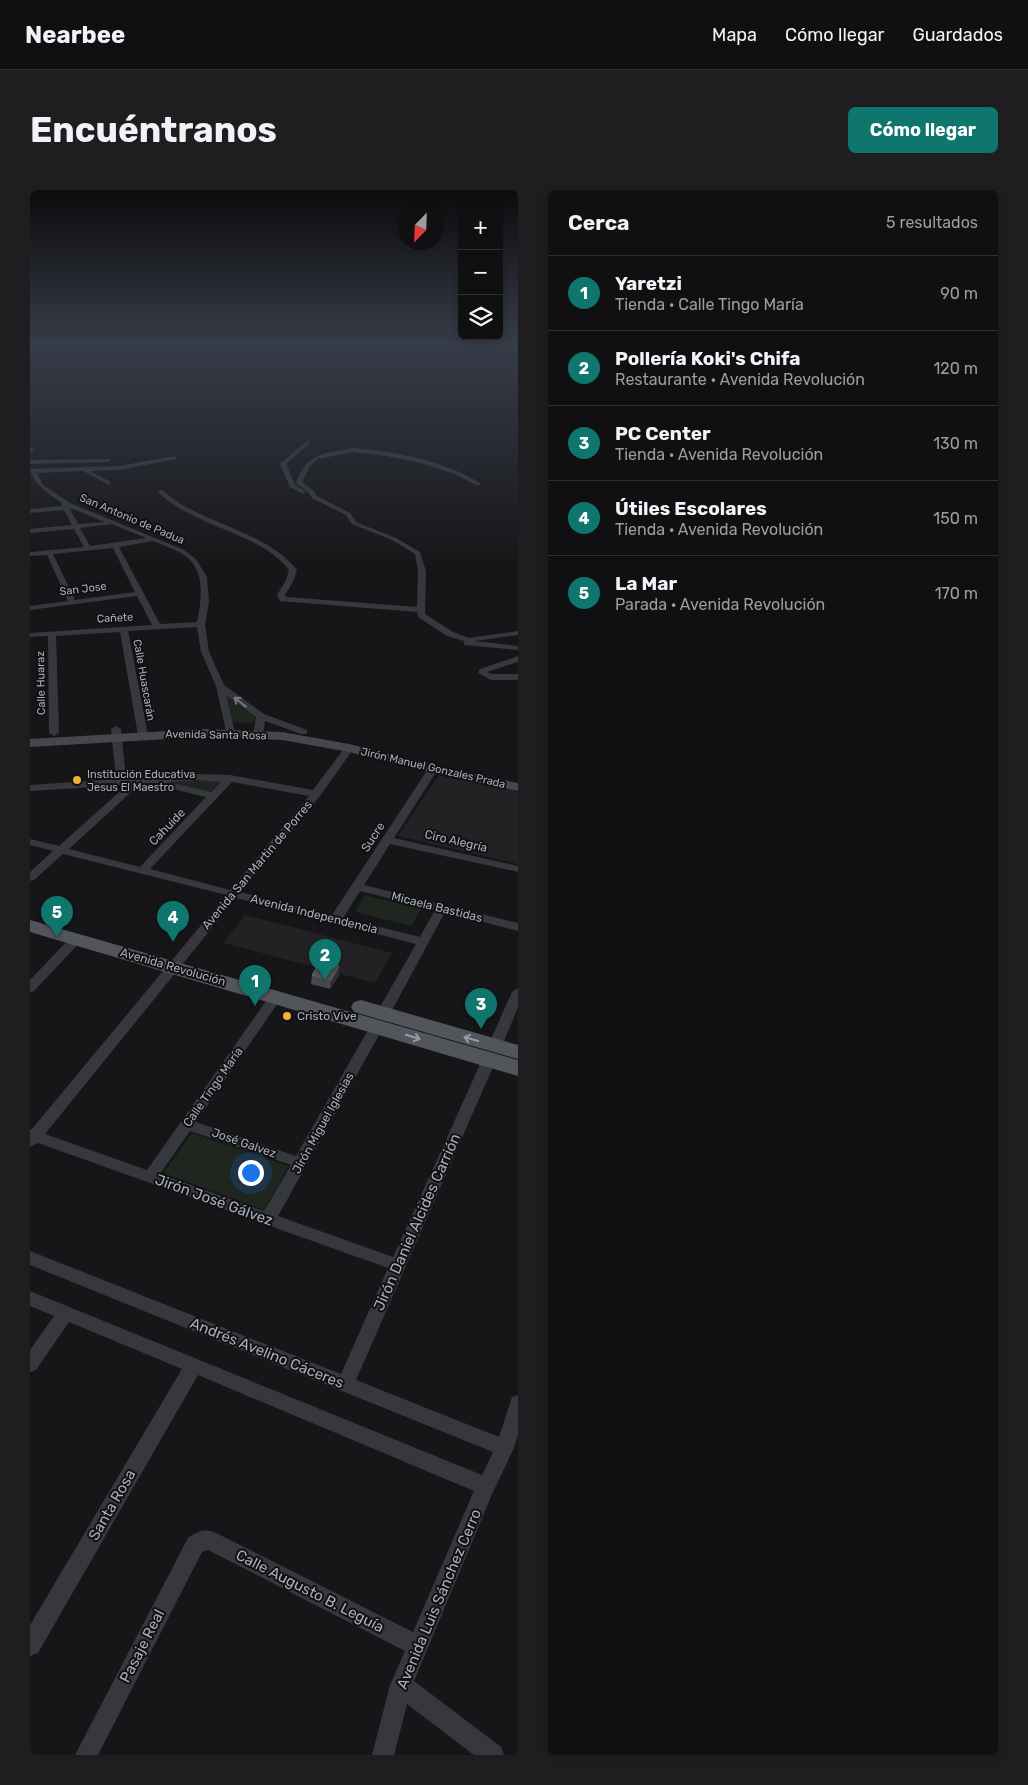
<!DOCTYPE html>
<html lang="es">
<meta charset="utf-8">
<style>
:root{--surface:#101012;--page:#1e1e20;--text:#f1f3f6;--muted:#9c9d9f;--line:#303032;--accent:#0f766e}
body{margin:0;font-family:Rubik,sans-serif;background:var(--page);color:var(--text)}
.controls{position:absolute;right:15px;top:15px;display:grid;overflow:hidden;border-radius:8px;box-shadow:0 2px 8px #0003}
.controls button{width:45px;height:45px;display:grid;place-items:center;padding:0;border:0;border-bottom:1px solid var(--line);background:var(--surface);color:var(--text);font:25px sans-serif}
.compass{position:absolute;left:368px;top:15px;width:45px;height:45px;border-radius:50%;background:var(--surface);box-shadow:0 2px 8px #0003;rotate:203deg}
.you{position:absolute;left:220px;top:982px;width:18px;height:18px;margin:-12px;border:4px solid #fff;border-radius:50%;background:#1a73e8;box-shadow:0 0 0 8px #1a73e833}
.badge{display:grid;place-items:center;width:32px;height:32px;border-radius:50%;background:var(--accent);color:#fff;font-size:16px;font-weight:700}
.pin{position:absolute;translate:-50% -41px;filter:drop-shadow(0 1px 2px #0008)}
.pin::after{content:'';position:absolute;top:26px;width:18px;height:15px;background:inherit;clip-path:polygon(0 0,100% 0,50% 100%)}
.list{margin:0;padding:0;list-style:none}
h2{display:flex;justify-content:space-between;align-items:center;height:65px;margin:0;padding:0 20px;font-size:21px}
h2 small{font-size:16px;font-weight:400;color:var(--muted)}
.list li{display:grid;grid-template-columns:32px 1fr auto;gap:15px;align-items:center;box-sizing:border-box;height:75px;padding:0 20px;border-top:1px solid var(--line)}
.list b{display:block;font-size:19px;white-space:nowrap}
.list p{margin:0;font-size:16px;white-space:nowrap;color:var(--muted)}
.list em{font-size:16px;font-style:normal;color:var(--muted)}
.icon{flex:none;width:28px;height:28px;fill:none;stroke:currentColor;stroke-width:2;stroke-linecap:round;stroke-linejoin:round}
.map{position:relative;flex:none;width:488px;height:1565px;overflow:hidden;border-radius:8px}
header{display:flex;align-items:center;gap:30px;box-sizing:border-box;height:70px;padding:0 25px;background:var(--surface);border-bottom:1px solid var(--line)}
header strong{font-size:24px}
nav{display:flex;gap:28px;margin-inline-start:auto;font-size:18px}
.intro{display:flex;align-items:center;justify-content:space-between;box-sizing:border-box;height:120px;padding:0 30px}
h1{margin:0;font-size:35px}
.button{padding:12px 22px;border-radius:8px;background:var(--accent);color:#fff;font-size:18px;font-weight:700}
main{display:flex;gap:30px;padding:0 30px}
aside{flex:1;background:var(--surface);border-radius:8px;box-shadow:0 2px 8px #0003}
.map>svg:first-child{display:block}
</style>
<header>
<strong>Nearbee</strong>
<nav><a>Mapa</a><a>Cómo llegar</a><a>Guardados</a></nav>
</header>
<div class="intro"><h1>Encuéntranos</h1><a class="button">Cómo llegar</a></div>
<main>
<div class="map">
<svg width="488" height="1565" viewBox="0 0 488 1565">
<rect width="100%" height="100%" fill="#161618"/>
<g fill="#222225">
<polygon points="409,585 488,602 488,674 368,646"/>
<polygon points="215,725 362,763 345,793 194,753"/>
</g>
<g fill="#1e261f">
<polygon points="194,502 209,516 225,526 224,533 202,532"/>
<polygon points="192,590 180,602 135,591"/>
<polygon points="335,705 391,719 381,736 325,722"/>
<polygon points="162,943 259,976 234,1020 133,983"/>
</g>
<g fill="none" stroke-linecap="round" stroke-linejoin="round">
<g fill="#37383d" fill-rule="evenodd">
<polygon points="11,156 22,156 0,161 0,159"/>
<polygon points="278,250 280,253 256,274 265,295 276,302 273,304 260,297 250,274"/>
<polygon points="0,258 4,259 5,260 0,262"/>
<path d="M323 258C365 261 414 271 450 293V295H446L422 283 387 272 351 265 323 262 288 269 280 276 272 292 284 301 287 306 320 323 326 332 366 348 390 362 396 381 395 424 423 442 439 448 488 441V445L445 451 488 456V460L434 455V451L417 446 388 427 387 422 250 411 247 405 256 390 259 380C230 342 162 337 127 301L132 300C142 308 152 316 164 321 197 338 243 349 267 380L264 390 255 405 256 407 387 417 388 381 385 364 362 350 322 334 316 325 282 308 279 303 266 293C278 262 293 264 323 258Z"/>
<path d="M145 266 147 269 89 280 60 281 81 292 79 295 53 281 7 283 13 295 40 313 154 360 166 369 177 387 179 413 175 434 179 462 194 495 234 524 277 540V544H271L235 531 233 545 228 548 225 547 223 545 226 527 196 505 205 543 200 546 197 545 186 496 171 462 167 437 98 441 118 545 113 548 108 545 90 442 26 446 29 543 24 546 19 543 18 446 0 447V443L122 435 107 406 0 420V416L38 411 17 365 0 366V362L54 357 44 339 0 343V339L42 335 34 320 0 323V319L32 316V313C18 303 4 295 0 279L89 276ZM40 319H43L75 332 48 334ZM82 334 116 348 60 356 50 338ZM123 351C135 356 152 361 161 371 175 387 171 413 167 432L130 434 89 357ZM83 358 105 402 45 410 23 364Z"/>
<polygon points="81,269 79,272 0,274 0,270"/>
<polygon points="488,466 488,472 457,482 462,484 488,484 488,490 461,490 448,483 450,479"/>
<path d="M86 536 91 539 96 589 167 584 200 585 283 600 316 556H322L324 558 290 606 210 702 302 725 398 579 403 576 408 579 364 648 488 676V682L360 654 334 695 488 733V741L415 722 360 824 353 828 346 824 386 754 206 708 15 944 117 980 241 804 246 803 252 807 166 932 266 966 342 833H352L354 836 248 1026 363 1067 452 870 454 867H464L466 870 326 1190 469 1247 482 1207 488 1205V1245L484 1258 463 1302 384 1491 471 1557 474 1565H444L377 1514 364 1565H342L360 1495 375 1461 178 1360 172 1362 68 1565H45L158 1348C168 1341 175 1338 186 1343L383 1442 444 1301 168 1185 8 1463 0 1466V1435L152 1179 39 1132 6 1180 0 1182V1160L24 1126 0 1116V1101L452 1285 463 1262 0 1075V1061L311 1184 358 1078 8 953 0 957V939H2L196 705 33 664 4 690 0 691V682L23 661 0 655V649L29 656 97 595 0 601V595L86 589 81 539ZM167 590 191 592 181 602 138 592ZM202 592 279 606 200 700 120 679ZM125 593 126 595 176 607 110 677 39 659 110 594ZM330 701 405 720 390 747 313 728ZM160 941 261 975 234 1021 130 984Z"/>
<polygon points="46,745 50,746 52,749 50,752 4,801 0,802 0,790 42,746"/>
<polygon points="488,798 488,817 472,856 470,859 460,859 458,856 482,802"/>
</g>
<polygon fill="#45474d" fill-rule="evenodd" points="173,539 252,542 319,554 403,575 488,593 488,601 403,583 319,562 252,550 173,547 0,557 0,549"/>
<g fill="#53555c" fill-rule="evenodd">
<polygon points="0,730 488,870 488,886 0,742"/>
<polygon points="331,810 488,855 488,869 324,822 321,817 324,812"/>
</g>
</g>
<polygon fill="#47494d" points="282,785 309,785 300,799 281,794"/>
<polygon fill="#2f3033" points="309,776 309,785 300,799 301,790"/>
<polygon fill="#525359" stroke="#5f6168" points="290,771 309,776 301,790 282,785"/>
<defs><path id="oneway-shaft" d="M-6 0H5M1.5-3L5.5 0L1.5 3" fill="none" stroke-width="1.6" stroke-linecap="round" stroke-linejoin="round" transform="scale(1.25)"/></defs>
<use stroke="#757881" href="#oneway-shaft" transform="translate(210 512) rotate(-141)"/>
<g stroke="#979ba6">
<use href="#oneway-shaft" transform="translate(383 847) rotate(17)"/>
<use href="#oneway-shaft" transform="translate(441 849) rotate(-164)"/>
</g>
<linearGradient id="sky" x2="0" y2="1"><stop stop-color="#0c0c0d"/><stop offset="0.41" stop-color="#363c48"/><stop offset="1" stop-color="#363c48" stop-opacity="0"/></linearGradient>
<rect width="488" height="376" fill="url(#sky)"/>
<g fill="#f2b134" stroke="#111113" stroke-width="2">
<circle cx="47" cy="590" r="5"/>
<circle cx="257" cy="826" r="5"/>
</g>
<g text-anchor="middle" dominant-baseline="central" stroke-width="4" stroke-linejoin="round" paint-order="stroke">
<g font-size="11" fill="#a8adb8" stroke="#111113">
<text transform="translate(102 329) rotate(23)">San Antonio de Padua</text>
<text transform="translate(53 399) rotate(-7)">San Jose</text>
<text transform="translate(85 428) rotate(-3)">Cañete</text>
<text transform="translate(114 490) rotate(80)">Calle Huascarán</text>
<text transform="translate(11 493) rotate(-91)">Calle Huaraz</text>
<text transform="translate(186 545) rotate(1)">Avenida Santa Rosa</text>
<text transform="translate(403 578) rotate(13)">Jirón Manuel Gonzales Prada</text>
</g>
<g font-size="11" fill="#a8adb8" stroke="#111113" text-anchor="start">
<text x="57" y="584">Institución Educativa<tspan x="57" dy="13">Jesus El Maestro</tspan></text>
</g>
<g font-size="12" fill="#a8adb8" stroke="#111113">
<text transform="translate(137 637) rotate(-46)">Cahuide</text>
<text transform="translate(343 647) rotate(-57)">Sucre</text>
<text transform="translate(426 651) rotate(13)">Ciro Alegría</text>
<text transform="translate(227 675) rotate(-50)">Avenida San Martin de Porres</text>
<text transform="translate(407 717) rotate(14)">Micaela Bastidas</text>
<text transform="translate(284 724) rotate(14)">Avenida Independencia</text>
<text transform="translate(143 777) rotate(16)">Avenida Revolución</text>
<text transform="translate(183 897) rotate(-55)">Calle Tingo María</text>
<text transform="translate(293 933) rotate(-61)">Jirón Miguel Iglesias</text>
<text transform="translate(214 953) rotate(19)">José Galvez</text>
</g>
<g font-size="12" fill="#a8adb8" stroke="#111113" text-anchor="start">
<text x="267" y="826">Cristo Vive</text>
</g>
<g font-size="15" fill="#a8adb8" stroke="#111113">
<text transform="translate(184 1010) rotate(20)">Jirón José Gálvez</text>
<text transform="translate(387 1032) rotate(-66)">Jirón Daniel Alcides Carrión</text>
<text transform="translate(237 1163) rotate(22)">Andrés Avelino Cáceres</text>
<text transform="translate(82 1315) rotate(-60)">Santa Rosa</text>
<text transform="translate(280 1401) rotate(27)">Calle Augusto B. Leguía</text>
<text transform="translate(409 1409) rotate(-67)">Avenida Luis Sánchez Cerro</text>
<text transform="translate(112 1456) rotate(-63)">Pasaje Real</text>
</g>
</g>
</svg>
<div class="controls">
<button>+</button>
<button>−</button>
<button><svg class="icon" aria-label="layers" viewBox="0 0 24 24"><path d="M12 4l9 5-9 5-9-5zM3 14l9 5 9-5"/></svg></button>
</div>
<svg class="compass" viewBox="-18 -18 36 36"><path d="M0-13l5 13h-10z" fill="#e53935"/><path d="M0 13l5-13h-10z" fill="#9c9d9f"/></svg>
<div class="you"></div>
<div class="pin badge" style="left:225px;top:816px">1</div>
<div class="pin badge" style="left:295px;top:790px">2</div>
<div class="pin badge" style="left:451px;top:839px">3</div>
<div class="pin badge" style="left:143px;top:752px">4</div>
<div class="pin badge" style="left:27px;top:747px">5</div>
</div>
<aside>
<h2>Cerca<small>5 resultados</small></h2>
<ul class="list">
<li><span class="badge">1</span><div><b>Yaretzi</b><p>Tienda · Calle Tingo María</p></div><em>90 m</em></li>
<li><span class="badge">2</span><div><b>Pollería Koki's Chifa</b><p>Restaurante · Avenida Revolución</p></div><em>120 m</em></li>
<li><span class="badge">3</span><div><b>PC Center</b><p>Tienda · Avenida Revolución</p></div><em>130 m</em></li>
<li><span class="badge">4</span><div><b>Útiles Escolares</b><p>Tienda · Avenida Revolución</p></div><em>150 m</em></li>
<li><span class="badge">5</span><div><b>La Mar</b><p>Parada · Avenida Revolución</p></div><em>170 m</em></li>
</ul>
</aside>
</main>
